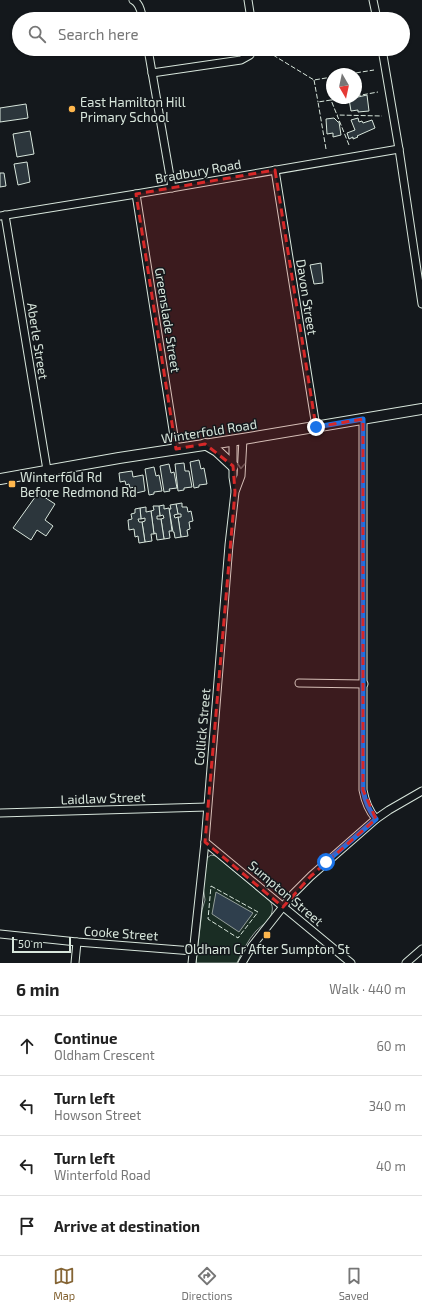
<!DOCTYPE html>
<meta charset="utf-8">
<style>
:root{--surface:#fff;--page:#f6f6f6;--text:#222;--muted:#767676;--line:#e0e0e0;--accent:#856535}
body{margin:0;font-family:"Exo 2",sans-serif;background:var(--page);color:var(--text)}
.compass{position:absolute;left:326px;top:68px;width:36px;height:36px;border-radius:50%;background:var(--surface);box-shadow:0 1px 3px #0004;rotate:171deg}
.scale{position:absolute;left:12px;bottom:10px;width:59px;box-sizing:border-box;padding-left:4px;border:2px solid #d8e6dc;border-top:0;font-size:11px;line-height:14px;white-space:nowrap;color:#d8e6dc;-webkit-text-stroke:3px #14181c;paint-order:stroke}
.stop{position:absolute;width:12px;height:12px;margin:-9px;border:3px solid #1a73e8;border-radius:50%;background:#fff}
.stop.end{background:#1a73e8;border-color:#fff;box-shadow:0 1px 4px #0008}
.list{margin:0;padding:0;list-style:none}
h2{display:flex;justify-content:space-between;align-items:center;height:52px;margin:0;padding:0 16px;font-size:17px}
h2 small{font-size:13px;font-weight:400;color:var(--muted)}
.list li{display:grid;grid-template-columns:26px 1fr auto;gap:12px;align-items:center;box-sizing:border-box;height:60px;padding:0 16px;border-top:1px solid var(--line)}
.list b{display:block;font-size:15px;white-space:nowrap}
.list p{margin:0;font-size:13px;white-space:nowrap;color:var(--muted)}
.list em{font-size:13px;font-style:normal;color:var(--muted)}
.icon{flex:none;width:22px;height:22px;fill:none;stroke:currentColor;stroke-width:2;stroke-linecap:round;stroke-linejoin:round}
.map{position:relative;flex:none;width:422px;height:963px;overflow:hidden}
.search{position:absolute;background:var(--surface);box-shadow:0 1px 3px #0004;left:12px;right:12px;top:12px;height:44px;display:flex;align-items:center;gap:10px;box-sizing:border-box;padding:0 14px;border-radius:22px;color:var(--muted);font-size:15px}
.sheet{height:292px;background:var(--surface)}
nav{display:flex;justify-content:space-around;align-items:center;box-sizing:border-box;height:56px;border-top:1px solid var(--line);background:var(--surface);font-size:11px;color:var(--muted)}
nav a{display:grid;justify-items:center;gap:2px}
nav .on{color:var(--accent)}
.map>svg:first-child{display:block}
</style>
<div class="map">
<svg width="422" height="963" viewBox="0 0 422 963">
<rect width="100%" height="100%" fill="#14181c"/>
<path fill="#1a2d24" stroke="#939e99" d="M211 855 216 856 270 901C272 904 273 908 272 912 270 921 262 925 256 931 248 940 242 952 237 963H196L202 910 205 900 203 886 207 858Z"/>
<polygon fill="#2f3f4d" stroke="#939e99" points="216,892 253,913 239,932 212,914"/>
<g fill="#2c363c" stroke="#d8e6dc">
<polygon points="367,95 369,111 358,112 358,110 351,111 349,99"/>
<polygon points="26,104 28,118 0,122 0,108"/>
<polygon points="334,118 338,122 339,122 341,135 333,137 333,133 327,134 326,119"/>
<polygon points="358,118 359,122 362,121 363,123 372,120 375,128 357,136 358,137 353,139 353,137 349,139 347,133 355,130 351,120"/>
<polygon points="30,131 34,154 17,157 13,134"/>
<polygon points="27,162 30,182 18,185 14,164"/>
<polygon points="0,173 4,173 6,186 0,187"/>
<polygon points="321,263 323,283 314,284 310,265"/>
<polygon points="199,460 201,469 204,468 207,484 199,485 199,487 194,488 190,462"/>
<polygon points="184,463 185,471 189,471 192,487 184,488 184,490 178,491 175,464"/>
<polygon points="169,464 171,473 174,472 177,488 169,489 170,491 164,492 160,466"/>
<polygon points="154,467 156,476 159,475 162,491 154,492 154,494 149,495 145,469"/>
<polygon points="132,471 133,477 143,475 145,491 136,493 135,487 130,488 129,484 126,485 125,481 120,482 119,473"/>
<polygon points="38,493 55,504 45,520 53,526 46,536 37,530 31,540 13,528"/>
<polygon points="182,503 182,507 187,507 188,512 191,511 193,521 189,522 190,529 187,530 188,536 181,537 178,517 181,517 181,514 178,514 176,504"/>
<polygon points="176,504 178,514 174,515 175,518 178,517 181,537 175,538 174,532 173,532 169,509 171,509 170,505"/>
<polygon points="164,505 164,509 169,508 172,531 169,531 170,538 164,539 161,519 164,518 163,515 160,516 159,506"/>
<polygon points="153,506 159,506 160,516 157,516 157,519 161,519 164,539 157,540 156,533 154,534 151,511 154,510"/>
<polygon points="146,507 146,512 151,511 154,534 151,534 152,541 145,542 142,522 145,521 145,518 141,519 140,508"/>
<polygon points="140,508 141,519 138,519 139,522 142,522 145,542 139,543 138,536 135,537 134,529 129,530 128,520 132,519 131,514 135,513 135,509"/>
</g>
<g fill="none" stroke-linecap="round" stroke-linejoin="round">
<g stroke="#d8e6dc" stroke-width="9">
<g id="minor">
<path d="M133 0C140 3 141 12 143 19"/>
<polyline points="248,0 251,19"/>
<polyline points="373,0 377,19"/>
<polyline points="148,49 172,188"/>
<polyline points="382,49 399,149 422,304"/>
<polyline points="152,73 241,60 250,55 253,49"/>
<polyline points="275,170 316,427"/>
<polyline points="136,194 176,449"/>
<polyline points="5,215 47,470"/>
<polyline points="0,216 136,194 399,149"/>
<path d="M363 419V790C365 801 369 811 376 819"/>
<polyline points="233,440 233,477 235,490"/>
<polyline points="299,683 364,684"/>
<polyline points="0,813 207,807"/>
<polyline points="205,842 351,963"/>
<polyline points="0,934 77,942 193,951"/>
<polyline points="75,963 77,942"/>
<polyline points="192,963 205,842 229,545 235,492 241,476 243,439"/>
<polyline points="242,963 252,946 293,894 311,876 376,819 389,810 422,791"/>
<polyline points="406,963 422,949"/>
</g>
</g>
<g stroke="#d8e6dc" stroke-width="12">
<g id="secondary">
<polyline points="205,444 217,451 233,466"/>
<polyline points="0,479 119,458 243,439 422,409"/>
</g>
</g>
<use href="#minor" stroke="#14181c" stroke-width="7"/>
<use href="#secondary" stroke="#14181c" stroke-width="10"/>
<g stroke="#d8e6dc" stroke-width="1" stroke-dasharray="5 2" stroke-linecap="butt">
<polyline points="273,55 314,80 332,77"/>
<polyline points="349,74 374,70"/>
<polyline points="314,80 318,102"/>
<polyline points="356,96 378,92"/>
<polyline points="331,100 344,98"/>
<polyline points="349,145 337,115 382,116"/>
<polyline points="326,149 318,102 331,100 337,115"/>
<polygon points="211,886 258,912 238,938 208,919"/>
</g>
</g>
<defs><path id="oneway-chevron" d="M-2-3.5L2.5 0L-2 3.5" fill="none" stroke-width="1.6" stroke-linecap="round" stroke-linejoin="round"/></defs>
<use stroke="#59605f" href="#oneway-chevron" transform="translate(241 466) rotate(93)"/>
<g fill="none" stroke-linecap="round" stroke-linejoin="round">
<path stroke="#1a73e8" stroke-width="5" d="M316 427 363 419V790C365 801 369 811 376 819L326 862"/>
</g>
<path fill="#d62828" fill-opacity="0.2" stroke="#d62828" stroke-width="3" stroke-dasharray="8 5" stroke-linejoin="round" d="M275 170 316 427 363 419V790L376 819 311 876 283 907 205 842 235 492 233 466 205 444 176 449 136 194Z"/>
<g fill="#ffb74d" stroke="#14181c" stroke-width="1.5">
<circle cx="72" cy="109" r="4"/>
<rect x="8" y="480" width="8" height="8" rx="2"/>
<rect x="263" y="931" width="8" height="8" rx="2"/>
</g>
<g text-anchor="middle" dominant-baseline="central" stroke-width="3" stroke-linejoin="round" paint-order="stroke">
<g font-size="13" fill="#d8e6dc" stroke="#14181c" text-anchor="start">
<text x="80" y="102">East Hamilton Hill<tspan x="80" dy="15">Primary School</tspan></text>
<text x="20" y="477">Winterfold Rd<tspan x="20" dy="15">Before Redmond Rd</tspan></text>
<text x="267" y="949" text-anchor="middle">Oldham Cr After Sumpton St</text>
</g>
<g font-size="13" fill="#d8e6dc" stroke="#14181c">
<text transform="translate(198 171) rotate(-10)">Bradbury Road</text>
<text transform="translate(307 297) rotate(81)">Davon Street</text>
<text transform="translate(168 320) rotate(81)">Greenslade Street</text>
<text transform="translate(38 341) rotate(81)">Aberle Street</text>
<text transform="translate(209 431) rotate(-9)">Winterfold Road</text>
<text transform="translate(202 727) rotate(-85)">Collick Street</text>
<text transform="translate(103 798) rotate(-2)">Laidlaw Street</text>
<text transform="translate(286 893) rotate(40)">Sumpton Street</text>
<text transform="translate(121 933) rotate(4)">Cooke Street</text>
</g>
</g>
</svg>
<svg class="compass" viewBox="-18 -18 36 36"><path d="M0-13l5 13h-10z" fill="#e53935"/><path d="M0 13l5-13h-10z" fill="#767676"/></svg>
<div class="scale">50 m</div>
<div class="stop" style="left:326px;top:862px"></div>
<div class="stop end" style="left:316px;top:427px"></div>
<div class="search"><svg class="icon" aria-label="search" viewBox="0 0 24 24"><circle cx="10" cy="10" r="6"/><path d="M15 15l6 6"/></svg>Search here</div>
</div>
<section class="sheet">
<h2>6 min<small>Walk · 440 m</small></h2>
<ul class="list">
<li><svg class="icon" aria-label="ahead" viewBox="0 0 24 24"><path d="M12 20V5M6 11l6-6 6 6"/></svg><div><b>Continue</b><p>Oldham Crescent</p></div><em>60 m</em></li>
<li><svg class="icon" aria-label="left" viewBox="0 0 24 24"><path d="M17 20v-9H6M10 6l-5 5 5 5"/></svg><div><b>Turn left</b><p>Howson Street</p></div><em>340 m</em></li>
<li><svg class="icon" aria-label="left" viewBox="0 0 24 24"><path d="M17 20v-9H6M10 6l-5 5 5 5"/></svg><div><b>Turn left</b><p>Winterfold Road</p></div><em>40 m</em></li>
<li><svg class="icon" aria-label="arrive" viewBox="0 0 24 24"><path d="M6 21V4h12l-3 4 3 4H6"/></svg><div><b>Arrive at destination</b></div></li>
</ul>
</section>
<nav>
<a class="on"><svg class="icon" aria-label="map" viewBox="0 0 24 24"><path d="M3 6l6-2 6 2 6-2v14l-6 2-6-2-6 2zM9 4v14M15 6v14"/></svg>Map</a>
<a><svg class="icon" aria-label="directions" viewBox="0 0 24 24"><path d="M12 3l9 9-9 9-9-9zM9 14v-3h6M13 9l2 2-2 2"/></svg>Directions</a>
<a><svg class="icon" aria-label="saved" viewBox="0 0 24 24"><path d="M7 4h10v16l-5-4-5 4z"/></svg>Saved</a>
</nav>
